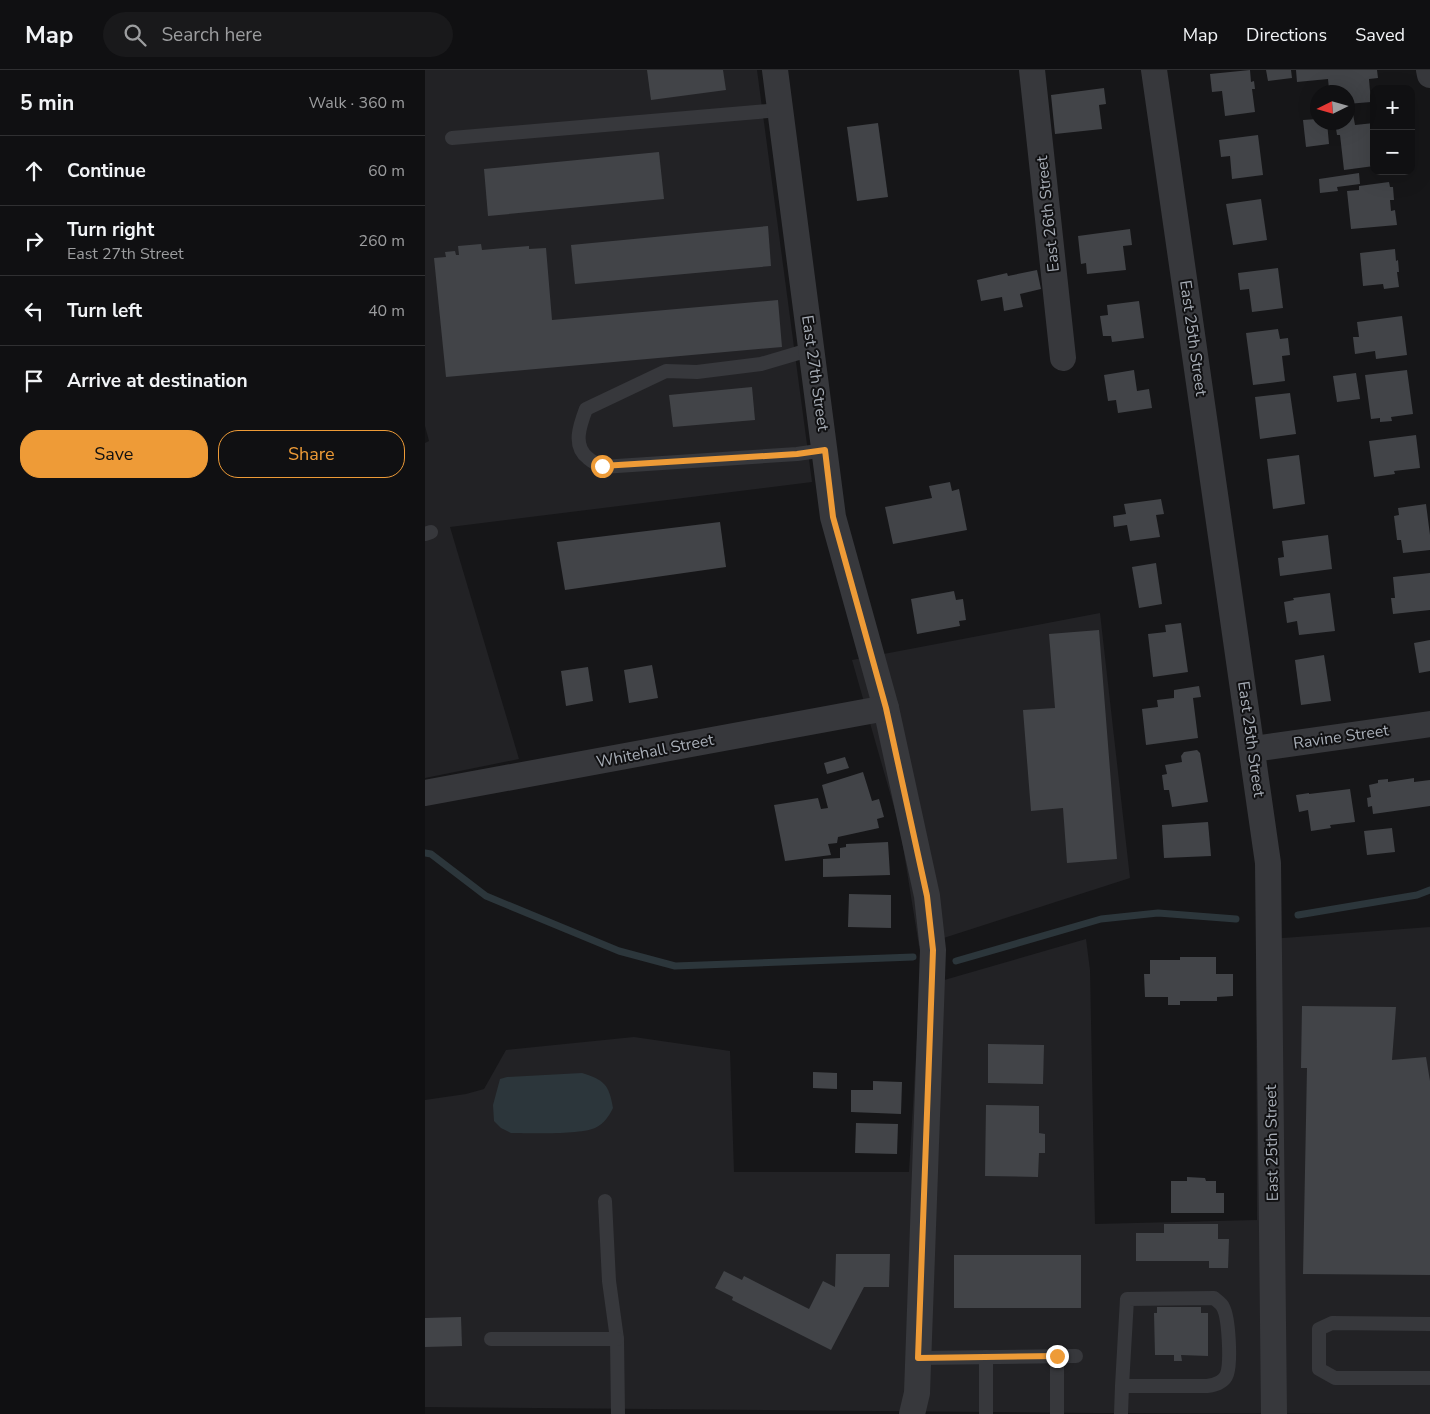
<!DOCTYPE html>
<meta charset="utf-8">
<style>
:root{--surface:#101012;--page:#19191b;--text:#f1f3f6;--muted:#9c9d9f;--line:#303032;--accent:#ee9b37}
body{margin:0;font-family:"Nunito Sans",sans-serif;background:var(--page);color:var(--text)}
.controls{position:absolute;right:15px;top:15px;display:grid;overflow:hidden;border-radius:10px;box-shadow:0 5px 20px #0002}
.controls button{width:45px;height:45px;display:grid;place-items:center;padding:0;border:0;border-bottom:1px solid var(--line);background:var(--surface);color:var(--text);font:25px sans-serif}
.compass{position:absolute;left:885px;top:15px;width:45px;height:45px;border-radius:50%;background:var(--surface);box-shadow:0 5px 20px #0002;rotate:265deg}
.stop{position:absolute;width:15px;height:15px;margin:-11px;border:4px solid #ee9b37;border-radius:50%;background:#fff}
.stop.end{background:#ee9b37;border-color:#fff;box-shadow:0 1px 5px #0008}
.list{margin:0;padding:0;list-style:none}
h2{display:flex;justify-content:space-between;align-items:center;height:65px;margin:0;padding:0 20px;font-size:21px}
h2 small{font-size:16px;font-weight:400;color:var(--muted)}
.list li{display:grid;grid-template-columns:32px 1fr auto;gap:15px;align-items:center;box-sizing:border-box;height:70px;padding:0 20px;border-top:1px solid var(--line)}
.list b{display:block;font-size:19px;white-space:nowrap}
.list p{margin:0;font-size:16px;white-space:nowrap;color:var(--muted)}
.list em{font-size:16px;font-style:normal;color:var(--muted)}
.actions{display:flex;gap:10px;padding:15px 20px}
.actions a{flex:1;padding:11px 0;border:1px solid var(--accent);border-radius:20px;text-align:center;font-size:18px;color:var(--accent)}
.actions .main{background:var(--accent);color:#111}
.icon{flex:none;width:28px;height:28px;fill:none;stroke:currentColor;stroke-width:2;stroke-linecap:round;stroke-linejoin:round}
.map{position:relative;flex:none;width:1005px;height:1344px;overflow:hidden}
header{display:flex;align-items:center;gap:30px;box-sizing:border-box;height:70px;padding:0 25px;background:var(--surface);border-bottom:1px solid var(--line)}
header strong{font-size:24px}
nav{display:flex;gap:28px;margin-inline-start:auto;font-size:18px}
.search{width:350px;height:45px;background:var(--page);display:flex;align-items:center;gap:12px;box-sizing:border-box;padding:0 18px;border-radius:28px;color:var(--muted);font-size:19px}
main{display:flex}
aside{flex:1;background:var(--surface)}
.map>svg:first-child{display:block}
</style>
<header>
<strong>Map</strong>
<div class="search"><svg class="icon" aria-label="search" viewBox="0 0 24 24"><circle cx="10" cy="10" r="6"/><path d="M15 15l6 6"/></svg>Search here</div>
<nav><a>Map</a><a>Directions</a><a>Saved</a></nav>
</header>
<main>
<aside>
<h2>5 min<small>Walk · 360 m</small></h2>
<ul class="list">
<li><svg class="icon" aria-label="ahead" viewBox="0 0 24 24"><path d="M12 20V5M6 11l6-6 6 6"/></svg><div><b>Continue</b></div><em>60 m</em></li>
<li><svg class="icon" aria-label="right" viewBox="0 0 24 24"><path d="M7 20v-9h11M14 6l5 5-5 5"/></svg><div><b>Turn right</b><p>East 27th Street</p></div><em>260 m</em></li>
<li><svg class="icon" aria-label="left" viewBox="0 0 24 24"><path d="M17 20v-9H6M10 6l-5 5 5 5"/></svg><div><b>Turn left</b></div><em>40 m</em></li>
<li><svg class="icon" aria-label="arrive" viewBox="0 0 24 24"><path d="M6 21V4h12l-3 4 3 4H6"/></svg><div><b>Arrive at destination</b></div></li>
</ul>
<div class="actions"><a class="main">Save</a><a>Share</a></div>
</aside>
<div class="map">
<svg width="1005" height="1344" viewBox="0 0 1005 1344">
<rect width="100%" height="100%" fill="#161618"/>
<g fill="#222225">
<polygon points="0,0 332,0 387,412 25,457 94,689 0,708 0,373 4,371 0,356"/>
<polygon points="675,543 705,808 494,876 475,758 427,590"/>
<polygon points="1005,857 1005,1344 672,1343 0,1337 0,1030 41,1024 59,1019 81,980 209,967 305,981 309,1102 484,1102 495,917 661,869 665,900 670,1154 832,1150 831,870"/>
</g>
<path fill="#2c363b" d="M157 1003C179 1010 184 1014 188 1038 184 1046 179 1054 170 1058 153 1065 106 1063 86 1063L76 1058 69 1051 68 1035 75 1009 82 1007Z"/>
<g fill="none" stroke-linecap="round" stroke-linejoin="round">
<g stroke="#2c363b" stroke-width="7">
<polyline points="0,783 6,784 61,826 194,881 250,896 488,887"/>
<polyline points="873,845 992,825 1005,820"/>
<polyline points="531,891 676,849 733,843 811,849"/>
</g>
</g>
<g fill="#424448">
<polygon points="222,0 298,0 301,20 226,30"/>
<polygon points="825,0 826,12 829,11 830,19 827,19 830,42 800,46 797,21 787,22 785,4"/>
<polygon points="841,0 866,0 867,8 843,11"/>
<polygon points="871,0 952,0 953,8 944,9 946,32 922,34 922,22 914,22 913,17 904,19 903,9 872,12"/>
<polygon points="679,18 681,34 674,35 677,59 630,64 626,25"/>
<polygon points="928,44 930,55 949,53 949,96 919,100 915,65 912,65 910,52 922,52 922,45"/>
<polygon points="892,49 892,52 902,52 904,74 881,77 878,50"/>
<polygon points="453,53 463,127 432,131 422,57"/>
<polygon points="833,65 838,105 807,109 805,86 796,87 794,70"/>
<polygon points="234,82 239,129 63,146 59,99"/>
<polygon points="934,103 935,114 912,117 913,121 895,123 894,109"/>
<polygon points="964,112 965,117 968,117 969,130 965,130 966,141 970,140 972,155 926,159 922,121 934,120 934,116"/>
<polygon points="836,129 842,170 808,175 801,134"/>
<polygon points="343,156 346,196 150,214 146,175"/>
<polygon points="705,159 707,175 698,176 701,200 662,204 661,193 656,194 653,166"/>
<polygon points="56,174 57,180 104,176 104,179 121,178 127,250 353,230 357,277 21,307 9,188 21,187 20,182 30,181 31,185 34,185 33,176"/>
<polygon points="970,179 971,191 973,190 974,202 972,202 974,217 959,219 958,214 938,216 935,183"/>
<polygon points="853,198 858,238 827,242 824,219 815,220 813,203"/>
<polygon points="612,200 616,219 595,224 598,237 579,241 577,227 556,231 552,210 582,203 583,206"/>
<polygon points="714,231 719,268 687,272 686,266 678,266 675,246 683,245 682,235"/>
<polygon points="977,246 982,285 951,289 950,281 930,284 928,267 934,267 932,252"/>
<polygon points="853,259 855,269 863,268 865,285 857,286 860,311 828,315 821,263"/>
<polygon points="709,300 712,321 724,319 727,338 693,343 691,330 683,331 679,305"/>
<polygon points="982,300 988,344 966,347 967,351 955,352 955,348 946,349 940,305"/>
<polygon points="931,303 935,329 912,332 908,306"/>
<polygon points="327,317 330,350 248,357 244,325"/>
<polygon points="865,323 871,364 835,369 830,327"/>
<polygon points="991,365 995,398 969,401 970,404 949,407 944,371"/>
<polygon points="874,385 880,434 848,439 842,389"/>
<polygon points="525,412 527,421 534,419 542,460 468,474 460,437 507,428 504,416"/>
<polygon points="736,429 739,444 731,445 735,467 705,471 702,455 689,457 688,446 701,444 699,434"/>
<polygon points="1001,434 1005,465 1005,480 978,483 976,470 972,470 969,446 974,445 973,438"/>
<polygon points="295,452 301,497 140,520 132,472"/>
<polygon points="903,465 907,499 855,506 853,488 859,487 857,471"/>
<polygon points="731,493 737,534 714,538 707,497"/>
<polygon points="1005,503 1005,540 968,544 966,528 970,528 968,507"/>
<polygon points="529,521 531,530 538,529 541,550 534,551 535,556 492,564 486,529"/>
<polygon points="905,523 910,561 874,565 872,551 862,553 859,532 869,530 868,528"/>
<polygon points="756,553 763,602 728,607 723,564 741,562 740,555"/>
<polygon points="674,560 692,789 642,793 638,738 606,741 598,640 630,638 624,564"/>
<polygon points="1005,570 1005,601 994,603 989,573"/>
<polygon points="899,585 906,631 876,635 870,590"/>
<polygon points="227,595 233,628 204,633 199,600"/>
<polygon points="163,597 168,631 141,636 136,601"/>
<polygon points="774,616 776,627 768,628 773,668 721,675 717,639 733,637 732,630 749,628 749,620"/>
<polygon points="772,680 775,683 783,732 747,737 744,720 739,720 737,705 742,704 740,695 757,692 756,686 759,682"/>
<polygon points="420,687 424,698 402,704 399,693"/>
<polygon points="438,702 447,731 454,729 459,747 452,749 454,758 413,767 412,773 403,774 406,785 360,791 349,735 393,728 396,739 403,738 397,715"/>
<polygon points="989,708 989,712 1005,710 1005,736 948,744 947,736 943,737 942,728 946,727 944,715 953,713 953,710 963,709 963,712"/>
<polygon points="925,719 930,752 905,755 906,758 886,761 883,740 874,742 871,725 884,723 884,724"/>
<polygon points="783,752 786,786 739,788 737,755"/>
<polygon points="967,758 970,782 942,785 939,761"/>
<polygon points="463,772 465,805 398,807 398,789 415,788 415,778 421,777 421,774"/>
<polygon points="424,824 466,825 466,858 423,857"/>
<polygon points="755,887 791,887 791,904 808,904 808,926 792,927 792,931 755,931 755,935 743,935 743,927 720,927 719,904 725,904 725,890 755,890"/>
<polygon points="877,936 971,937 967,990 1001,987 1005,1011 1005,1205 878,1204 882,998 876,998"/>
<polygon points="563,974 619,975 618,1014 563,1013"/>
<polygon points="388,1002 412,1003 412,1019 388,1018"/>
<polygon points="448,1011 477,1012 476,1044 426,1042 426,1020 448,1020"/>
<polygon points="561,1035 614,1036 614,1063 620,1064 620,1083 614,1083 613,1107 560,1106"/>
<polygon points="431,1053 473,1054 472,1084 430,1083"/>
<polygon points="762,1107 780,1108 781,1111 791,1111 791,1123 799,1123 799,1143 746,1143 746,1111 762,1111"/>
<polygon points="739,1154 793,1154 793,1169 804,1169 803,1198 784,1198 784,1191 711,1191 711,1163 739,1163"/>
<polygon points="411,1184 465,1184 464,1217 439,1217 406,1280 307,1230 308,1227 290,1218 299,1201 317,1210 319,1206 384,1239 398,1211 410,1217"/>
<rect x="529" y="1185" width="127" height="53"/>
<polygon points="732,1237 776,1237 776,1243 783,1243 783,1286 756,1285 757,1291 749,1291 749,1285 730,1285 729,1243 732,1243"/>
<polygon points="36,1247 37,1276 0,1277 0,1248"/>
</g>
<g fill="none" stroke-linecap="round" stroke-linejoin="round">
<g stroke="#37383c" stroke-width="14">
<polyline points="27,68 355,40"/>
<path d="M387 279 336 294 272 302 241 301 161 339C155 355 147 376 163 388 167 392 173 394 177 397L372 384 400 380"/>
<polyline points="0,464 6,462"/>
<polyline points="180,1131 184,1211 192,1269 193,1344"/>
<polyline points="1005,1254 907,1253 894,1259 894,1299 910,1308 1005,1308"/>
<polyline points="66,1269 192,1269"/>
<polyline points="493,1288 651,1286"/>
<polyline points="561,1344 561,1287"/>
<polyline points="632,1344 632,1286"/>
<path d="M696 1344 697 1316 702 1229 789 1228C792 1231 796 1233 798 1237 804 1248 806 1292 802 1304 799 1313 790 1315 782 1316H697"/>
</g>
<g stroke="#37383c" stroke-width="26">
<polyline points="350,0 408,447 461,638 502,826 508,880 492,1323 487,1344"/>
<polyline points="607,0 638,288"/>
<polyline points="729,0 843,793 849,1344"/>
<polyline points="1004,0 1005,5"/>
<polyline points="828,679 1005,654"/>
<polyline points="0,723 461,638"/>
</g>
</g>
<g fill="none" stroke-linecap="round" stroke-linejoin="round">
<polyline stroke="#ee9b37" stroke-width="6" points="177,396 372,384 400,380 408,447 461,638 502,826 508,880 493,1288 632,1286"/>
</g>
<g text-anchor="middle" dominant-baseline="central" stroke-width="4" stroke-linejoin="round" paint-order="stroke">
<g font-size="16" fill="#a8aeb7" stroke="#111113">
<text transform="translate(623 144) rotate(-96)">East 26th Street</text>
<text transform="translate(768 268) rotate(82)">East 25th Street</text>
<text transform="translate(390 303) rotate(82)">East 27th Street</text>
<text transform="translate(916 667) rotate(-8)">Ravine Street</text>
<text transform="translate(826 669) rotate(82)">East 25th Street</text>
<text transform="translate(230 681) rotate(-11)">Whitehall Street</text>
<text transform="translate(847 1073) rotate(-91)">East 25th Street</text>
</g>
</g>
</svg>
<div class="controls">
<button>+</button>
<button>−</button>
</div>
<svg class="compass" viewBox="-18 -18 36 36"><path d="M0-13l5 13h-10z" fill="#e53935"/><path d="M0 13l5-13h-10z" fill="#9c9d9f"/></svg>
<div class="stop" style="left:177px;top:396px"></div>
<div class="stop end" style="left:632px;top:1286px"></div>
</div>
</main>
